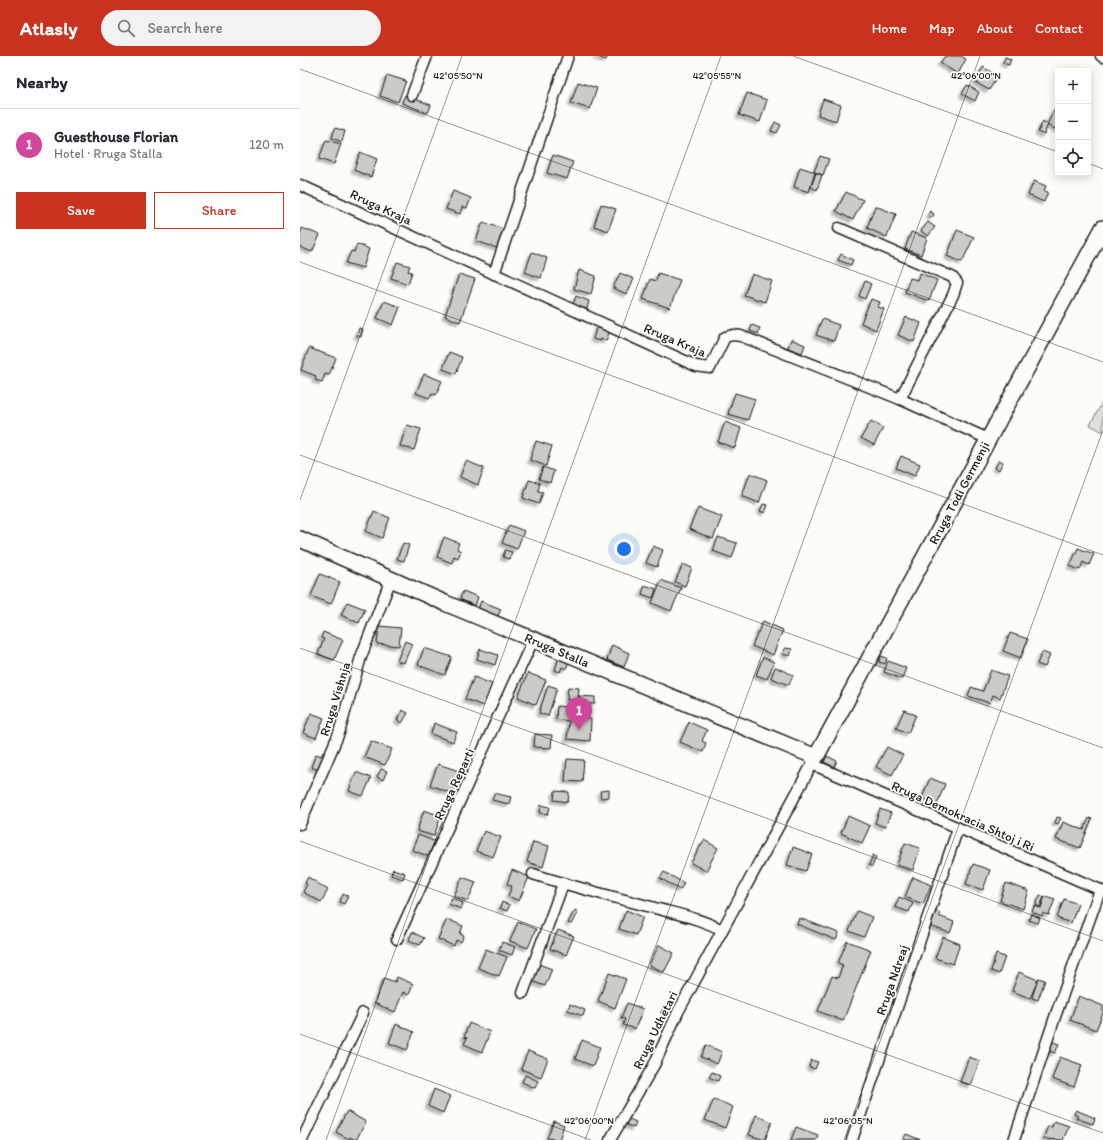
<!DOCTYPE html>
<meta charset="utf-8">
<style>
:root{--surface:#fff;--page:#f2f2f3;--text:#2b2b33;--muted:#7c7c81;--line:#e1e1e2;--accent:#c8321e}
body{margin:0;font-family:Itim,sans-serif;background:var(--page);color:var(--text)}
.controls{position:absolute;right:12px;top:12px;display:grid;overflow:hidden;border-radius:0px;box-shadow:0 2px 10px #0003}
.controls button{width:36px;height:36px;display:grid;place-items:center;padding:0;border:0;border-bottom:1px solid var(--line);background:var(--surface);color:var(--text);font:20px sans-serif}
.you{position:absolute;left:324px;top:493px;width:14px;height:14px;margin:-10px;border:3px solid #fff;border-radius:50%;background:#1a73e8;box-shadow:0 0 0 6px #1a73e833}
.badge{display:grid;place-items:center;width:26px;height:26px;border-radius:50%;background:var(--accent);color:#fff;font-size:13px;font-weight:700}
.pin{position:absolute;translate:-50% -33px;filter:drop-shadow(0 1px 2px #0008)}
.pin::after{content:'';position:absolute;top:21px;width:14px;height:12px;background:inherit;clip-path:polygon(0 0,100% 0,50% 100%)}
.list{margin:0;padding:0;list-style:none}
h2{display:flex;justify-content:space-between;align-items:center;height:52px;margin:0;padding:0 16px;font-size:17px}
h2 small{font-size:13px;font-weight:400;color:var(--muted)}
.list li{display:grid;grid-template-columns:26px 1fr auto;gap:12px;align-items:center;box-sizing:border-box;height:72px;padding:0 16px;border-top:1px solid var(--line)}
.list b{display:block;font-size:15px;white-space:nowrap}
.list p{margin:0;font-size:13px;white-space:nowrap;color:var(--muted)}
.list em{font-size:13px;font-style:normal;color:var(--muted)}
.actions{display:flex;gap:8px;padding:12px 16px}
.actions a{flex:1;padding:9px 0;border:1px solid var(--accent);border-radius:0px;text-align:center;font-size:14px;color:var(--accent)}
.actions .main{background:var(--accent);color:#fff}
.icon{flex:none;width:22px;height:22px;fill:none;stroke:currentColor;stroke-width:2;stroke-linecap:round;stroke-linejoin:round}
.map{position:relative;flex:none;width:803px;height:1084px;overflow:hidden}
header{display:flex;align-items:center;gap:24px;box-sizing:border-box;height:56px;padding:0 20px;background:var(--accent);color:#fff}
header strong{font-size:19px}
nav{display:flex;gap:22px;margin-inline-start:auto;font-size:14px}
.search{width:280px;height:36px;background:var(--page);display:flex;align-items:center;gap:10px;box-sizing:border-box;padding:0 14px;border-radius:22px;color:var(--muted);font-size:15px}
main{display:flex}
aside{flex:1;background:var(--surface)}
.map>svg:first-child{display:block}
</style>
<header>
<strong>Atlasly</strong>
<div class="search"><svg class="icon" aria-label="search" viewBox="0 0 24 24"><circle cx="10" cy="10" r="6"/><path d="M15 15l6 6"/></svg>Search here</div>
<nav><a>Home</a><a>Map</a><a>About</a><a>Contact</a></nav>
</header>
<main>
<aside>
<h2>Nearby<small></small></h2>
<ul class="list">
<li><span class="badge" style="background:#d1479c">1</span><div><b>Guesthouse Florian</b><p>Hotel · Rruga Stalla</p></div><em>120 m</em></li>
</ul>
<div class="actions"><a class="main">Save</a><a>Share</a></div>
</aside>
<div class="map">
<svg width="803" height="1084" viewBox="0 0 803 1084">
<defs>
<filter id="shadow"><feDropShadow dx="-3" dy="3" stdDeviation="1" flood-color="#0004"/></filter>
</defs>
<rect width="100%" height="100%" fill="#fdfcf7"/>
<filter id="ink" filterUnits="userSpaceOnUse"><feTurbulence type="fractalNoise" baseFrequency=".025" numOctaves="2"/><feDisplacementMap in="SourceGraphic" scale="8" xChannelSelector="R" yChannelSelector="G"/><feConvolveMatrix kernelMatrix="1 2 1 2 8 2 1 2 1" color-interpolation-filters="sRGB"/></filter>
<g filter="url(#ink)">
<polygon fill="#e0dfdb" stroke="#7e7e7c" points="803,345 803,376 790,369"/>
<g fill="#cccbc8" stroke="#1c1c1c" filter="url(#shadow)">
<polygon points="295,0 308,0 306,4"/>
<polygon points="645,0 661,0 666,3 658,18 640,7"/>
<polygon points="705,1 711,3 709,9 703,7"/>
<polygon points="683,11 698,20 689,34 675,26"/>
<polygon points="87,19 106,25 98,46 80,40"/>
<polygon points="278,26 297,32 290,53 271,47"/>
<polygon points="667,29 679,36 675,45 662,38"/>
<polygon points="447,37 467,44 460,66 439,59"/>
<polygon points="105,39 131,49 128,57 102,47"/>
<polygon points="523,43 541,49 536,65 518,59"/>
<polygon points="755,52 758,54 758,74 747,69"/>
<polygon points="743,65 748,68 744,79 738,76"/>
<polygon points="475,66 481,69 477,77 471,75"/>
<polygon points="35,72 45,75 42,86 32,82"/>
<polygon points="26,84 41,88 34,108 19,103"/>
<polygon points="60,96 77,103 71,121 54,114"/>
<polygon points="253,99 273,106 267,123 247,117"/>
<polygon points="520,100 529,103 523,119 514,116"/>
<polygon points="500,111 515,116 509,136 494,131"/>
<polygon points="516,117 522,119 517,134 511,131"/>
<polygon points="734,125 746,130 744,135 748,136 744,146 728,139"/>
<polygon points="153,135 171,142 167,152 162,151 160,158 146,153"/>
<polygon points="546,136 563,144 553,164 536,155"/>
<polygon points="301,148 316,153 308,175 294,170"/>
<polygon points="575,150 596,158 587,181 567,172"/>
<polygon points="630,155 634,158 632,162 628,159"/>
<polygon points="183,166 203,173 197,192 176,185"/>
<polygon points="628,166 635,171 628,180 621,175"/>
<polygon points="2,172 20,179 12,196 0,191 0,178"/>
<polygon points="657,174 674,181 662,206 647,200"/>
<polygon points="611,176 627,182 621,199 605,193"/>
<polygon points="57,188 69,193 63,212 46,207 51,195 54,196"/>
<polygon points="232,196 247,202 241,222 225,216"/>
<polygon points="541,198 553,204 551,209 538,204"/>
<polygon points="97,206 110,210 108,215 112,216 108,228 91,222"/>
<polygon points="279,214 296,220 291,238 274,233"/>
<polygon points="320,217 334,223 327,238 313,232"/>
<polygon points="358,217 380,224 370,252 343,243 350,223 356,225"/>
<polygon points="620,217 637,224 629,245 605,236 610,222 617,224"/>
<polygon points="159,218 175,223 160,266 145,260"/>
<polygon points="452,218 472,225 465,246 444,239"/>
<polygon points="565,225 571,228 565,243 559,240"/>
<polygon points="276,240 289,245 287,253 273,249"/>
<polygon points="571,243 580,246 578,251 584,253 576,274 561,267"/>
<polygon points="84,245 100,251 93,269 77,262"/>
<polygon points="606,261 621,267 614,286 598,279"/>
<polygon points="522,263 539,269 534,285 516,279"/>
<polygon points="297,269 310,274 306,285 301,283 300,285 293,283"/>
<polygon points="452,269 460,272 458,278 450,275"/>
<polygon points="59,272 63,273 61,281 57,280"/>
<polygon points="491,283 505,289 502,297 488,292"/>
<polygon points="9,292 36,302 29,319 25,318 22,326 15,324 16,320 1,314"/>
<polygon points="149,296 162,301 156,318 143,313"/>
<polygon points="124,318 142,325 136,339 132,337 129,342 116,337"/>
<polygon points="435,337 455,343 448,364 428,358"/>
<polygon points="571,365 583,372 574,389 561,382"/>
<polygon points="425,366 441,372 435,392 418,386"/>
<polygon points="107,369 121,373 114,394 100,390"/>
<polygon points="236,385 252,390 246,410 230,404"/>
<polygon points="601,400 620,408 615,420 596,412"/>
<polygon points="699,404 703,406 699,414 695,412"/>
<polygon points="166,405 184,412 178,429 160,421"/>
<polygon points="243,411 254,415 250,427 239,423"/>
<polygon points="450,417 467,424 459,447 442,440"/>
<polygon points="229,424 240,427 238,435 243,436 239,448 223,442"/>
<polygon points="463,448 468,449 465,457 460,455"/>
<polygon points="398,452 422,461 413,483 389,473"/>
<polygon points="74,455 90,462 82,482 66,475"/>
<polygon points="209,469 224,475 217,493 202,487"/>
<polygon points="144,481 159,487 157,493 161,495 158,502 154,500 152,507 137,501"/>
<polygon points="418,481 437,487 432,502 413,495"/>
<polygon points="103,487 109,489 104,505 97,503"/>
<polygon points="353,490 363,494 357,511 346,507"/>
<polygon points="778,492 794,498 789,509 783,506 780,514 770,510"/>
<polygon points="205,494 212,496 209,503 203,501"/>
<polygon points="383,508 392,512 385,530 375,526"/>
<polygon points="20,518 40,526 31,548 11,540"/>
<polygon points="361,524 381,532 371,555 352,547"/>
<polygon points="345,529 356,533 353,542 342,538"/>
<polygon points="163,535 178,541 175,550 160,543"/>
<polygon points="181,545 201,553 197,562 178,554"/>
<polygon points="47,546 65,553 59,567 41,559"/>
<polygon points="463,565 483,574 473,599 452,590"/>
<polygon points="79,570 101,572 99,590 77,588"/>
<polygon points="23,576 43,584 34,604 18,598 24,583 21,582"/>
<polygon points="710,577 728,583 721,602 703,595"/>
<polygon points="105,585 112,588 104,607 97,605"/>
<polygon points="312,589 329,597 324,611 307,604"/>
<polygon points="124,592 152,601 145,619 118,609"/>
<polygon points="485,592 492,593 490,600 483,598"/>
<polygon points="180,593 198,599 195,609 177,603"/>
<polygon points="742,596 750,599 745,611 737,608"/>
<polygon points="260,598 270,602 266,613 262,611 260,616 255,614"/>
<polygon points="581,600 587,602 585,608 579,606"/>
<polygon points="463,601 474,606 467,623 456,619"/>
<polygon points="588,605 606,612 602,623 584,616"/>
<polygon points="475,611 493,619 489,629 471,622"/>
<polygon points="691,614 708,620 700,642 693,639 690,647 668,640 671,631 683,635"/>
<polygon points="228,617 246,624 236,649 218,641"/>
<polygon points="174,621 192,628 183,650 165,643"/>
<polygon points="248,629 257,632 248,660 239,657"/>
<polygon points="268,631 279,632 278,644 267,644"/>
<polygon points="279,640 295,641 295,648 278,648"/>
<polygon points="257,650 278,652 277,662 291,663 290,685 267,683 269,665 256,663"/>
<polygon points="102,654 108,657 102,667 97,664"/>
<polygon points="604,654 616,659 608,677 596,672"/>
<polygon points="11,657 24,662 16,682 3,677"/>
<polygon points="389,666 407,674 402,685 406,687 403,696 380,686"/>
<polygon points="134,667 157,676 153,686 131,678"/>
<polygon points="235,678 252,679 251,692 234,691"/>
<polygon points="71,685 92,693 85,709 64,701"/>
<polygon points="587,691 603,699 592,719 576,711"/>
<polygon points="23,696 28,698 21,715 11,711 16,698 21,700"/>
<polygon points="527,700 537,705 534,711 524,706"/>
<polygon points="267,703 284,704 282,726 265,725"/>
<polygon points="138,708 159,715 151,737 130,729"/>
<polygon points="81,713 87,715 83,724 77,721"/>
<polygon points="56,716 71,722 63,740 49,735"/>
<polygon points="630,722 645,728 637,748 622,742"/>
<polygon points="309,734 309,741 301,742 300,735"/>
<polygon points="255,735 269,736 268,746 254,744"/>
<polygon points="194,737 211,741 209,748 192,744"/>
<polygon points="241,749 250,751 248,758 240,757"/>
<polygon points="580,753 591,757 585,771 575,767"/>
<polygon points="124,754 141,760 134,780 117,775"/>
<polygon points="548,760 570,770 562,787 541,777"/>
<polygon points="757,761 761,762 758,768 755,767"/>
<polygon points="789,762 792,763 780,792 756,783 763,766 784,774"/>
<polygon points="184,775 201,781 193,801 176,795"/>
<polygon points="118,779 139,787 133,802 112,794"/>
<polygon points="404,784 418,792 406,815 391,807"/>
<polygon points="233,786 249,790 243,811 227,806"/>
<polygon points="605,787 620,792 613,814 597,809"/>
<polygon points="493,791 512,798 506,815 487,809"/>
<polygon points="573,799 576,801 572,811 569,809"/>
<polygon points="673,808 690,814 683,834 666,828"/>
<polygon points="93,813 105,817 103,823 91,819"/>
<polygon points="212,814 229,821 219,845 208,840 212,830 207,828"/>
<polygon points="364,816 384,827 380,834 360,822"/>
<polygon points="8,821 28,834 21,846 3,836 7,828 5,827"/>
<polygon points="162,821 176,826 168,845 154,840"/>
<polygon points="613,821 631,829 623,848 605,841"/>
<polygon points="706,827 729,835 723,853 700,845"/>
<polygon points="43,838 48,840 44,848 40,846"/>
<polygon points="740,839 744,841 740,851 736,849"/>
<polygon points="745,840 755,843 749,859 743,857 742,860 732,856 734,850 741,852"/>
<polygon points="599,841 613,847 609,856 595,851"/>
<polygon points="152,842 163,847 161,853 149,848"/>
<polygon points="764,843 778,848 771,867 757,862"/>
<polygon points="202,846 210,849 207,855 200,852"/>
<polygon points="275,854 278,856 271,868 268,867"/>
<polygon points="326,854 343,861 336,879 319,873"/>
<polygon points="632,854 640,857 639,860 654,866 650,877 627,869"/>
<polygon points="557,855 572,861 564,881 549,875"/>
<polygon points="731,858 740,862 738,867 729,864"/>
<polygon points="499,862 539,877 536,884 497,868"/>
<polygon points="147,863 163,870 160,878 164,879 161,886 156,884 154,890 138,883"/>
<polygon points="218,866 236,873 228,892 210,885"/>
<polygon points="258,874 274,880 266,899 250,893"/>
<polygon points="112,876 124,882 120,889 109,884"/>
<polygon points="643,881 660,888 653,908 635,902"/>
<polygon points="547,885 571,894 543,965 518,955 532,920 538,922 543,909 538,907"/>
<polygon points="202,886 215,891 212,899 199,894"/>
<polygon points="359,889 374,897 364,916 349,909"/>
<polygon points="186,893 207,901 199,920 178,912"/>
<polygon points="696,898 705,901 699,918 691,915"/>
<polygon points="236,907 252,913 245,930 229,924"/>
<polygon points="719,916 738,924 730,942 712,935"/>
<polygon points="309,917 326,923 315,952 298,945"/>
<polygon points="97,921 113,928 109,939 103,936 95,956 74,947 84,922 95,926"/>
<polygon points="738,922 745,924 738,944 732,942"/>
<polygon points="779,940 803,950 803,957 796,974 770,964"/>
<polygon points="327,947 343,953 335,973 323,969 325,963 321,962"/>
<polygon points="270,948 285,954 283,960 268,954"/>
<polygon points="169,967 190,976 182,996 164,988 167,982 164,981"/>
<polygon points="96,968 114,976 107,994 89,987"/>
<polygon points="282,984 300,991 293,1010 275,1003"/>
<polygon points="750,985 759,988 755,997 747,994"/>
<polygon points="406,989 422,996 417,1008 401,1001"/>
<polygon points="228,995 248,1003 241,1021 221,1013"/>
<polygon points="669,1001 680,1005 671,1029 660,1026"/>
<polygon points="760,1001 782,1009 774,1031 752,1023"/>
<polygon points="511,1004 518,1006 515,1013 509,1011"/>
<polygon points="412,1016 420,1020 418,1025 409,1021"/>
<polygon points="225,1019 238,1025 235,1032 222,1026"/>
<polygon points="134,1033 150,1040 143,1057 128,1050"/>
<polygon points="414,1043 433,1051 425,1072 405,1064"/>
<polygon points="776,1054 795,1062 793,1068 776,1062 778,1060 774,1058"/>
<polygon points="47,1055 66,1066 56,1084 50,1081 49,1083 36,1076"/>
<polygon points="456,1059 472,1066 465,1084 449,1079"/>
<polygon points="327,1062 336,1066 334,1072 325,1068"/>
<polygon points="254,1065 264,1069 259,1084 247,1082"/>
<polygon points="754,1065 769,1070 763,1084 743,1083 748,1070 752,1071"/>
<polygon points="496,1071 518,1079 516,1084 491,1084"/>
<polygon points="606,1078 621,1084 603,1084"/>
</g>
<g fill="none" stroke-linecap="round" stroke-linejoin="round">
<g stroke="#1c1c1c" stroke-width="13">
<g id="street">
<polyline points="801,0 803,1"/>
<polyline points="112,39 127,0"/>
<polyline points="0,129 396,310 410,312 425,281 433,279 441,280 600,343 688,383"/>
<polyline points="539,172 652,221 657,227 653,239 600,343"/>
<polyline points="194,218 268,0"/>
<polyline points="512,708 803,835"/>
<polyline points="0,768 39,677 61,601 91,523"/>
<path d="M233 818C273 831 314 841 355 852 377 858 402 863 422 874"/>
<polyline points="97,883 233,584"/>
<polyline points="223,937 263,828"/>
<polyline points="2,1084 63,957"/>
<polyline points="310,1084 354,1009 378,956 516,701"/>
<polyline points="552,1084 658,772"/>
<polyline points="714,1084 756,958 800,834"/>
</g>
</g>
<g stroke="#1c1c1c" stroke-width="18">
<polyline id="secondary" points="0,483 145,547 516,701 803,172"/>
</g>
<use href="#street" stroke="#fdfcf7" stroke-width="10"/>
<use href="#secondary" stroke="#fdfcf7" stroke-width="15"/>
</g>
</g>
<path fill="none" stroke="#1c1c1c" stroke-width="1" stroke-opacity="0.45" d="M493 0 758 96M0 13 803 306M788 107 803 113M0 206 803 499M0 399 803 692M0 444 162 0M0 592 803 885M0 785 803 1077M0 978 291 1084M26 1084 421 0M285 1084 680 0M544 1084 803 374"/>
<g text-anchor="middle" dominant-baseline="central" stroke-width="3.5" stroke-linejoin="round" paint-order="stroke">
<g font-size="13" fill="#1c1c1c" stroke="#fdfcf7">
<text transform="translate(81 151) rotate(25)">Rruga Kraja</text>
<text transform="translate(375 284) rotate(23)">Rruga Kraja</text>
<text transform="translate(659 437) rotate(-62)">Rruga Todi Germenji</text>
<text transform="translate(257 594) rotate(23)">Rruga Stalla</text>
<text transform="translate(35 643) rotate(-73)">Rruga Vishnja</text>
<text transform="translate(154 728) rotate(-65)">Rruga Reparti</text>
<text transform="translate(663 760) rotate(24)">Rruga Demokracia Shtoj i Ri</text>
<text transform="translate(592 924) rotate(-71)">Rruga Ndreaj</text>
<text transform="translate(355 974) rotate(-64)">Rruga Udhëtari</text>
</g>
</g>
<g font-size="10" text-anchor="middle" fill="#1c1c1c" stroke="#fdfcf7" stroke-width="3.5" stroke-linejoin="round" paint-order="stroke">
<text x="158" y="23">42°05'50"N</text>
<text x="417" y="23">42°05'55"N</text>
<text x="676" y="23">42°06'00"N</text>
<text x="289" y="1068">42°06'00"N</text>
<text x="548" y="1068">42°06'05"N</text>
</g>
</svg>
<div class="controls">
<button>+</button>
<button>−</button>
<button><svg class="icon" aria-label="locate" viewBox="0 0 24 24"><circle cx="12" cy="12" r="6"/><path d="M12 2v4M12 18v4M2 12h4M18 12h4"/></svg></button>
</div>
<div class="you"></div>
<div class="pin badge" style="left:279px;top:674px;background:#d1479c">1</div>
</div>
</main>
